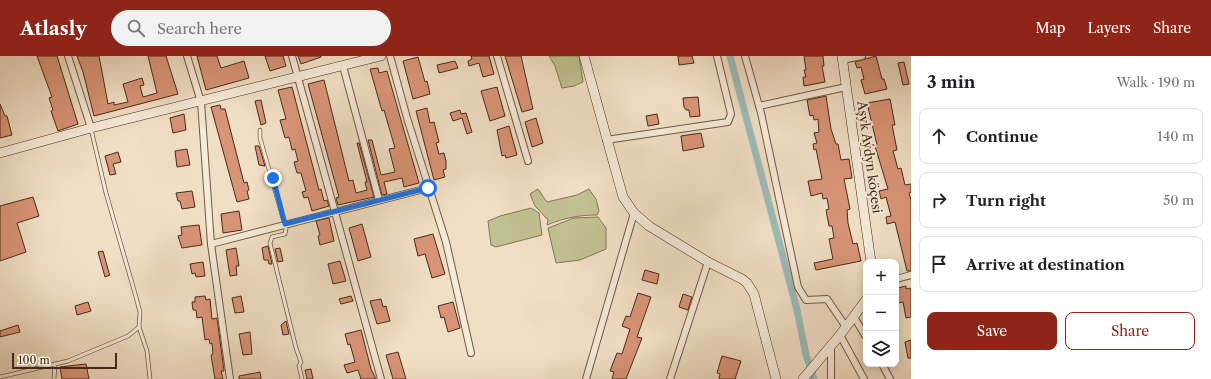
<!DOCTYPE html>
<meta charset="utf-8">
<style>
:root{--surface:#fff;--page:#f2f2f2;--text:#202124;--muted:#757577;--line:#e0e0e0;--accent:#8f2418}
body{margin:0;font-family:"Libre Caslon Text",serif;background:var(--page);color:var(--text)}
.controls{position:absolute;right:12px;bottom:12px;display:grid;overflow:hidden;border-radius:8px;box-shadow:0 2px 10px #0003}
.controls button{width:36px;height:36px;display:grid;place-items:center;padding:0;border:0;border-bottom:1px solid var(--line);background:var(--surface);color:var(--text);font:20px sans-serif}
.scale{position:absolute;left:12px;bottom:10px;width:105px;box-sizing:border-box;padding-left:4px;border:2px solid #482918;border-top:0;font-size:11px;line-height:14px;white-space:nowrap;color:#482918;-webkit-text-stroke:3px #f6ead9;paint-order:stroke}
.stop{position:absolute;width:12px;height:12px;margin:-9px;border:3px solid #1a73e8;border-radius:50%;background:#fff}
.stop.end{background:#1a73e8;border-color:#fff;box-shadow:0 1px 4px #0008}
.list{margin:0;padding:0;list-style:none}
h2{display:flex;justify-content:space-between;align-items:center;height:52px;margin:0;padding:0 16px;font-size:17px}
h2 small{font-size:13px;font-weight:400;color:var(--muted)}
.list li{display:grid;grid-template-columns:26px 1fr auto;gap:12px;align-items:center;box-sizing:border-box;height:56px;margin:0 8px 8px;padding:0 8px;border:1px solid var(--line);border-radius:8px}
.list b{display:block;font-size:15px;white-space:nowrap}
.list em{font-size:13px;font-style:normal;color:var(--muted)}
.actions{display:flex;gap:8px;padding:12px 16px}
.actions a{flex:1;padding:9px 0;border:1px solid var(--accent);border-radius:8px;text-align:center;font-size:14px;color:var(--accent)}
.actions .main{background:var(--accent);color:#fff}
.icon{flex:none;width:22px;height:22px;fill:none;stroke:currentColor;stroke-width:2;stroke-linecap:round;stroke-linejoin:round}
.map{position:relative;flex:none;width:911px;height:323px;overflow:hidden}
header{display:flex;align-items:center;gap:24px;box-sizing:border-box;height:56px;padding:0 20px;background:var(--accent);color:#fff}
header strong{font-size:19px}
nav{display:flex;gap:22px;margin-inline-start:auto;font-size:14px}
.search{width:280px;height:36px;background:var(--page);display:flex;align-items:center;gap:10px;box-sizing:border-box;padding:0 14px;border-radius:22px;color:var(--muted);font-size:15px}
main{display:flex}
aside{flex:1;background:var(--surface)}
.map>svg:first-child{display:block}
</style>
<header>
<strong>Atlasly</strong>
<div class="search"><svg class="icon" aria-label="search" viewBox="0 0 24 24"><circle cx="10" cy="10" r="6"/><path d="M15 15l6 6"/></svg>Search here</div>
<nav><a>Map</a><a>Layers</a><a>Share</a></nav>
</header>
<main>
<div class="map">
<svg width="911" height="323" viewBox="0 0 911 323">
<rect width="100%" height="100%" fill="#f1dfc5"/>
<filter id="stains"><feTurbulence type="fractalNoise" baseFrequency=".005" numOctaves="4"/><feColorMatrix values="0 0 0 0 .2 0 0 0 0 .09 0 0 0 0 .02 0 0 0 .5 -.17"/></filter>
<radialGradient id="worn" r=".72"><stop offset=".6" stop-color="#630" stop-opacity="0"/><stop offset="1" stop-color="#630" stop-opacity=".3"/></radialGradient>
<g fill="#c1c090" stroke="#847454">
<polygon points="549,0 579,0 583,26 574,30 562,32 555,10"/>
<path d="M538 133 547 146 577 139 589 133 596 143 599 155 597 159C579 159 564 162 547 169L548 164 535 150 530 138Z"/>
<polygon points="531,152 539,157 542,179 496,191 491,189 488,165 500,160"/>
<polygon points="598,161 606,172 606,193 580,204 556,207 548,172 574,162"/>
</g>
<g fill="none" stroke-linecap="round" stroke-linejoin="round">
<polyline stroke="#9bbcba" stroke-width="7" points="730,0 797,254 806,299 814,323"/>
</g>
<g fill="#d99477" stroke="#482918">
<polygon points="37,0 57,0 78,68 58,75 51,55 53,54 49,42 52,41"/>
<polygon points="77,0 99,0 108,48 114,46 114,49 128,46 123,28 142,22 144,29 140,30 143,41 157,37 148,0 166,0 178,38 94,60 83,16"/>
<polygon points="197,0 217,0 221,12 244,5 249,22 206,34"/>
<polygon points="265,0 283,0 286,10 270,15"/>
<polygon points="298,0 321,0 321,1 301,8"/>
<polygon points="471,0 489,0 494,18 483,21 479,7 469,10 468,5 472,3"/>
<polygon points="505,0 521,0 533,53 522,56"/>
<polygon points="678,0 692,0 694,7 679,9"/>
<polygon points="804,0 823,0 824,10 822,10 825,26 804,30 803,21 806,21 804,14 806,14"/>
<polygon points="876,0 882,23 884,23 887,33 865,38 861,24 864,23 861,11 857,12 855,6"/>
<polygon points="418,1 425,26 427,25 430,38 413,43 403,5"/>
<polygon points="455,5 458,12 439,17 437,9"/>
<polygon points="904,6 909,28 903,29 898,7"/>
<polygon points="378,12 379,17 387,15 419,127 404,131 402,122 384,126 387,138 382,139 368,84 372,84 381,119 395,116 389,93 395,92 384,54 382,55 370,13"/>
<polygon points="324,24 349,125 353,124 356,137 367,134 365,126 367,126 357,87 359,87 374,141 338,149 336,142 339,141 308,28"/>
<polygon points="292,31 319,134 321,133 324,145 327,144 329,150 312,155 308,141 304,142 302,136 306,135 301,117 297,117 294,106 298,105 295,93 292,94 289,81 285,82 280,64 286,63 278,34"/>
<polygon points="497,31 505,60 490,65 481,35"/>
<polygon points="826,40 831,73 836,88 838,88 841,104 849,103 852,122 844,123 850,153 847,154 848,167 853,188 857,187 861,205 816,214 814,207 833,203 829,183 834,182 832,170 829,170 826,154 829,153 827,142 823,143 822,137 811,140 808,125 822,123 816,93 814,94 813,88 817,87 814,77 819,76 818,63 814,64 813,59 810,60 807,44"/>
<polygon points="698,41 700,60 690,61 689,54 686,54 684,51 683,42"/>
<polygon points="890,43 895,69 892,69 897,94 893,95 898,113 901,112 905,129 911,128 911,136 909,137 911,144 911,215 907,215 895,166 887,168 886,161 891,160 886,141 881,143 879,135 888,133 875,90 877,89 867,47"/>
<polygon points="261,44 266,67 261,69 255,45"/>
<polygon points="0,48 5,60 7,60 12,79 0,82"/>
<polygon points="220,49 221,53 225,53 244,127 247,126 249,134 247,135 249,143 237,146 211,51"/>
<polygon points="427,52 430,67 434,66 439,86 436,87 439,98 444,97 446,105 446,113 443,114 445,121 434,124 416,55"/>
<polygon points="460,54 461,58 466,57 472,76 467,78 462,62 453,65 450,57"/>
<polygon points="184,58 186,74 173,77 170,62"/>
<polygon points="657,58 659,68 648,70 646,60"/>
<polygon points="536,62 543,87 532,91 525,66"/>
<polygon points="509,70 517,99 506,102 505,99 502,100 497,74"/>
<polygon points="701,77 704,91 683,95 681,80"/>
<polygon points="255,90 259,90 265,110 259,109"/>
<polygon points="187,93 190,109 177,111 175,95"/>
<polygon points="118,96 121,106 113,108 116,118 110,119 105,100"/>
<polygon points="192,135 195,151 182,153 180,145 178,145 176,137"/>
<polygon points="33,141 39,160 17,167 26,196 0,205 0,150"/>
<polygon points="239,155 242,174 223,177 221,158"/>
<polygon points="329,162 334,185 320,189 318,180 320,179 316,165"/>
<polygon points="362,168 371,201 358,205 349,172"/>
<polygon points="199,169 202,189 182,192 178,180 182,179 181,171"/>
<polygon points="433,178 445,218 432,222 425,198 418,200 414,183"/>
<polygon points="268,190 272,208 269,208 268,204 264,204 262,192"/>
<polygon points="236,192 239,210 236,210 237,219 230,220 226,194"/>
<polygon points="280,192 283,205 278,206 275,193"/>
<polygon points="103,195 109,217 110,219 105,221 98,196"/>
<polygon points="340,205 346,225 333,228 328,208"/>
<polygon points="203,206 205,220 196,221 195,217 192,218 190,208"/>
<polygon points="645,214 659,218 657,228 642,224"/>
<polygon points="906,230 906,233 910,232 911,236 911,261 906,262 903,246 898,247 896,234 898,234 898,232"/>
<polygon points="638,237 651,241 637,281 642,282 626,323 612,323 614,316 610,315 617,297 622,298 630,273 622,270 626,260 630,261"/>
<polygon points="683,238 692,241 688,254 679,251"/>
<polygon points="205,240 206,244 210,243 212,263 217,262 224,315 221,315 223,323 215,323 211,299 213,298 212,287 210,288 209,283 205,284 202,261 197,262 196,254 193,254 192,246 195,246 195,241"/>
<polygon points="241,240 244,256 235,257 232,242"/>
<polygon points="351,240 353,245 341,248 339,243"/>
<polygon points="381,243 383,251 386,250 390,265 377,268 370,245"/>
<polygon points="88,246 91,255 77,259 75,250"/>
<polygon points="453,246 460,272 448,276 444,261 441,262 438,250"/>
<polygon points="286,265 289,278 283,279 281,269"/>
<polygon points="18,269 20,276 0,281 0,275"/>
<polygon points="361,274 371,313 376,323 361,323 358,314 347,317 344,309 355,306 350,288 348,289 345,278"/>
<polygon points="250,276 252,298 243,299 239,278"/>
<polygon points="911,284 911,302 908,302 905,286"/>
<polygon points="398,296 406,323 393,323 386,299"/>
<polygon points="722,300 741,305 735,323 719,323 720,318 717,317"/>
<polygon points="86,308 89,323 62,323 60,311"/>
<polygon points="311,313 313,323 307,323 305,314"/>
<polygon points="260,316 261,323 239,323 239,320"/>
</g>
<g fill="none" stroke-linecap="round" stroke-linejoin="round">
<g stroke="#725643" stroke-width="4.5">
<g id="lane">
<polyline points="91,73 106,137 136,241 140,256 139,271 147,295 150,323"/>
<polyline points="260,74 260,82 286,173 285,178 272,181 270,187 296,292 301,306 299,310 302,323"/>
<polyline points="0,321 68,305 128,280 139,271"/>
<polyline points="54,323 55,308"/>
</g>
</g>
<g stroke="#725643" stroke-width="8">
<g id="street">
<polyline points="68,0 91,72"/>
<polyline points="187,0 201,46 211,188 230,323"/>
<polyline points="292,0 381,323"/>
<polyline points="390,0 407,62 446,186 471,297"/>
<polyline points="497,0 528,105"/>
<polyline points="745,0 761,57 798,231 806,244 827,243 846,271"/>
<polyline points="842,4 862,0"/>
<polyline points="343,10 379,144"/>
<polyline points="759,50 846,31"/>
<polyline points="606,84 728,66 731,58 717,0"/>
<polyline points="211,188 428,132"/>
<polyline points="896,223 911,219"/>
<polyline points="854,261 866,281"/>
<polyline points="840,279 864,323"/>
<polyline points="831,289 831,323"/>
<polyline points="882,308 890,323"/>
<polyline points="586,323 634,157"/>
<polyline points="670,323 708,206"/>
</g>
</g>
<g stroke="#482918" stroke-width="10">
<g id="secondary">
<polyline points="584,0 623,141 634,157 649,170 708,206 742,223 747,227 754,238 776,323"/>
<polyline points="842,0 871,206"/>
<polyline points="0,97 91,72 381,0"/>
<polyline points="803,323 840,279 866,244"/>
</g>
</g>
<use href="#lane" stroke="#f6ead9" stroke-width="3"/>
<use href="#street" stroke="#f6ead9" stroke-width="6"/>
<use href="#secondary" stroke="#f6ead9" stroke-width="9"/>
</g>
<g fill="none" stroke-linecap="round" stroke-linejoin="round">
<polyline stroke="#1a73e8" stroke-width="5" points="273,122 285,168 428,132"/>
</g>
<g text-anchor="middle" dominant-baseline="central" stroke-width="4" stroke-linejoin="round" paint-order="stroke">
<g font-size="13" fill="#482918" stroke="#f6ead9">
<text transform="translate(870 101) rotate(82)">Aşyk Aýdyn köçesi</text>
</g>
</g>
<rect width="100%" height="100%" filter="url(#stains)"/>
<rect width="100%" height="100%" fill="url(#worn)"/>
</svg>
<div class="controls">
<button>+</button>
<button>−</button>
<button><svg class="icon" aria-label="layers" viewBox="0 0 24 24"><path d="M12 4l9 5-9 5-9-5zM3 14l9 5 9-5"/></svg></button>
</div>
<div class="scale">100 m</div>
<div class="stop" style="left:428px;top:132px"></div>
<div class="stop end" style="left:273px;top:122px"></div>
</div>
<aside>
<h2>3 min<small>Walk · 190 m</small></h2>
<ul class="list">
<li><svg class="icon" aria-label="ahead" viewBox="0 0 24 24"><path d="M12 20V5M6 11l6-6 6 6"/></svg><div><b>Continue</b></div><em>140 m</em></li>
<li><svg class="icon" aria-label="right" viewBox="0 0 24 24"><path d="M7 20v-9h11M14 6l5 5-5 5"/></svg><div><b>Turn right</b></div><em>50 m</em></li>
<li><svg class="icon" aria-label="arrive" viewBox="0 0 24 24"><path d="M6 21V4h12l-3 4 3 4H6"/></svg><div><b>Arrive at destination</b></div></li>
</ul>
<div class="actions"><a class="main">Save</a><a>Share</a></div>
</aside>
</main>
